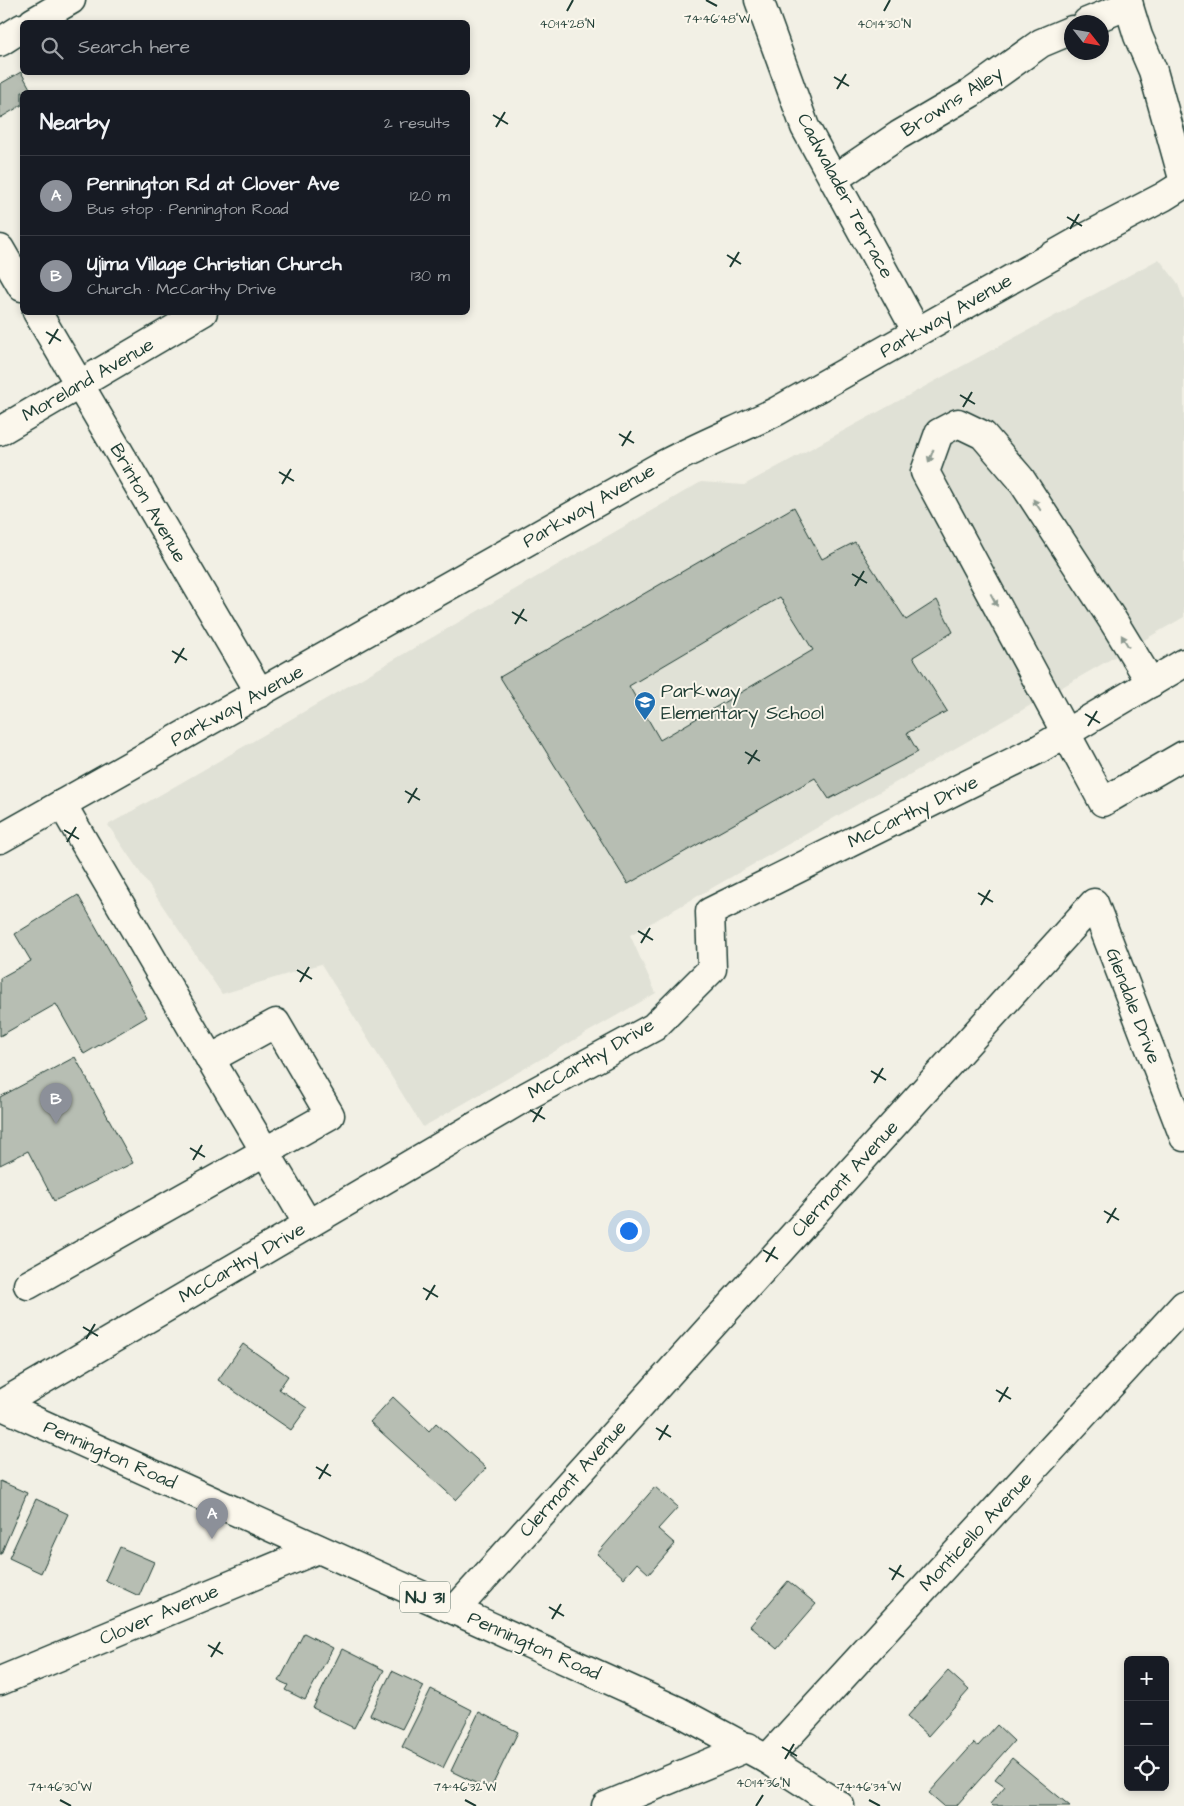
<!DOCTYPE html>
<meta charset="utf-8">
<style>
:root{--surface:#171b24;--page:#20242c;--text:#f1f3f6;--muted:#9ea1a6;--line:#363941;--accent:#8c9099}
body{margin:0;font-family:"Architects Daughter",sans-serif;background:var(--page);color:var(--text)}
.controls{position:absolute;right:15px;bottom:15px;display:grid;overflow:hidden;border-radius:8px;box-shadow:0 2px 8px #0003}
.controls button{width:45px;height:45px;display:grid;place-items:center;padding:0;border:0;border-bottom:1px solid var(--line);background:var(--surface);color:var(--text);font:25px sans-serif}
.compass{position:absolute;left:1064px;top:15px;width:45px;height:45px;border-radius:50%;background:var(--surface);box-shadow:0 2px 8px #0003;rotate:121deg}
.you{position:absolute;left:628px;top:1230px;width:18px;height:18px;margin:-12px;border:4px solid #fff;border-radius:50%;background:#1a73e8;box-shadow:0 0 0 8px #1a73e833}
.badge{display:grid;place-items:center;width:32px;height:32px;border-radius:50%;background:var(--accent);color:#fff;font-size:16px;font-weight:700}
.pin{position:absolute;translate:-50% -41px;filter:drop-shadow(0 1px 2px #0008)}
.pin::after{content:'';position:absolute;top:26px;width:18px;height:15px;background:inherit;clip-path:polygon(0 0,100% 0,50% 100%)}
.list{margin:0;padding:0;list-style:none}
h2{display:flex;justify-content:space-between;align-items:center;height:65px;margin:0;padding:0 20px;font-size:21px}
h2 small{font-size:16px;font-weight:400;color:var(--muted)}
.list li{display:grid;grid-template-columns:32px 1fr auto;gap:15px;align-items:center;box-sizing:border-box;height:80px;padding:0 20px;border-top:1px solid var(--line)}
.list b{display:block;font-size:19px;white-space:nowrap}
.list p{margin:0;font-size:16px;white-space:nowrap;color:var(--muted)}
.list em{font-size:16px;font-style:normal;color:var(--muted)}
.icon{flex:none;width:28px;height:28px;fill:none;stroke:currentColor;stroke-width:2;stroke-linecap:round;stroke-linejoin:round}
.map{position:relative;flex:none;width:1184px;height:1806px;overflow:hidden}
.search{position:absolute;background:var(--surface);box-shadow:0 2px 8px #0003;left:20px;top:20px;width:450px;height:55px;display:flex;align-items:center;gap:12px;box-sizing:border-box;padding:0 18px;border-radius:8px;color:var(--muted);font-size:19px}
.panel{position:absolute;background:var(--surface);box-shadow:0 2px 8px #0003;left:20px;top:90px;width:450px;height:225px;border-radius:8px}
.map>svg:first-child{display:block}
</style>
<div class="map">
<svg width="1184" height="1806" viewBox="0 0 1184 1806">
<rect width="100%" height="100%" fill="#f2f0e5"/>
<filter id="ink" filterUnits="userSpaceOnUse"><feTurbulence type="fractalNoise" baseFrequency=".02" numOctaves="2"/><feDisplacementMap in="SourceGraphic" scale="10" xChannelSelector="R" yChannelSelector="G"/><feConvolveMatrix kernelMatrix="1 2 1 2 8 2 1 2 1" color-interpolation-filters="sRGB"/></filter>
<g filter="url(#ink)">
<polygon fill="#e0e1d6" points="1159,259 1177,282 1184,300 1184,617 630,935 656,993 423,1127 321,964 222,994 108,825 701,482 744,485"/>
<g fill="#b7beb3" stroke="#1f3d34" fill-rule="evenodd">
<polygon points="21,72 32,92 22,92 22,105 0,118 0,84"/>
<path d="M794 507 822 559 855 542 906 620 937 600 953 632 913 657 947 711 907 733 918 752 829 799 815 778 628 884 500 677ZM780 597 813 650 660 740 629 686Z"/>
<polygon points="78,895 147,1017 84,1054 56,1004 0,1036 0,978 31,961 15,934"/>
<polygon points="75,1057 133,1163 54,1201 28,1151 0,1165 0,1097"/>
<polygon points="243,1344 288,1376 279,1389 307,1408 291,1430 218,1380"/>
<polygon points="393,1397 429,1431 436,1423 486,1468 456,1500 370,1422"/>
<polygon points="0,1481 27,1493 1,1554 0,1554"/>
<polygon points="655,1487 678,1507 658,1529 675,1544 649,1574 637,1563 624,1578 597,1554"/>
<polygon points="36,1499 68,1514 41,1573 9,1558"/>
<polygon points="120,1547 154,1562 139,1596 105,1580"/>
<polygon points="788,1581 816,1604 777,1649 750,1626"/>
<polygon points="304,1633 333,1648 305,1700 285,1690 288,1685 279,1681"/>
<polygon points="342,1649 384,1670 354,1728 313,1708"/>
<polygon points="392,1671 424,1686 402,1729 370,1715"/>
<polygon points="948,1671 969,1690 928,1736 907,1717"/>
<polygon points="431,1689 472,1710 443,1768 402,1747"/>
<polygon points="479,1712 518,1732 490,1790 451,1771"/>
<polygon points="997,1725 1014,1741 956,1806 944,1806 929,1793 974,1743 978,1746"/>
<polygon points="1012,1758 1070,1806 992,1806 990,1804 1005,1786 995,1779"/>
</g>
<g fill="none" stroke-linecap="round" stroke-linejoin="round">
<g stroke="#1f3d34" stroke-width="31">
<g id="minor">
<polyline points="759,0 805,127 917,332"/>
<polyline points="33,22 71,0"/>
<polyline points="1087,22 1129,5"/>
<polyline points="0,42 22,28"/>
<polyline points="834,179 899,135 971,93 1041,43 1072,30"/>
<polyline points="0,249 22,287"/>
<polyline points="37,312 260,693"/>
<polyline points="0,431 203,312"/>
<polyline points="1151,683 1112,619 1020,478 983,435 958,423 939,433 925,472 1103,802 1184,755"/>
<polyline points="62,804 199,1040 308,1224"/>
<polyline points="28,1285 330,1115 276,1023 210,1059"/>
<polyline points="0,1405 527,1096 654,1027 712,969 710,912 1039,749 1184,663"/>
<polyline points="455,1610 1094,903 1184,1137"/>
<polyline points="0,1681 318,1549"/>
<polyline points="767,1759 1184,1305"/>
<polyline points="606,1806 748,1747"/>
</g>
</g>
<g stroke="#1f3d34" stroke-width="31">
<g id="major">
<polyline points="1127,0 1138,36 1153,71 1184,182"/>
<path d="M0 839 659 467C698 446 738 430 777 411L1077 242 1163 197 1184 184"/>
<polyline points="0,1405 678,1711 767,1759 840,1806"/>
</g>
</g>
<use href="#minor" stroke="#fbf7ec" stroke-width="28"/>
<use href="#major" stroke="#fbf7ec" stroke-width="28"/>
</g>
<defs><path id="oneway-solid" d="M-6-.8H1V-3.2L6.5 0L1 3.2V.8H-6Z" transform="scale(1.25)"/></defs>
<g fill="#8d9a90">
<use href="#oneway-solid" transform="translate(931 456) rotate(110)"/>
<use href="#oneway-solid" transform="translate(1037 505) rotate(-123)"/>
<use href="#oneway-solid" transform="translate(994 600) rotate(62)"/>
<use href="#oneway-solid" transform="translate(1125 641) rotate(-121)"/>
</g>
</g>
<path fill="none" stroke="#1f3d34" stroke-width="2" d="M706 0 717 6M567 11 573 0M884 11 890 0M834 77 849 86M837 89 846 74M493 115 508 124M496 127 505 112M1067 217 1082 226M1070 229 1079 214M727 255 741 264M730 267 739 252M46 332 61 341M49 344 58 329M960 395 975 404M963 407 972 392M619 434 634 443M622 446 631 431M279 472 294 481M282 484 291 469M852 574 867 583M855 586 864 571M512 612 527 621M515 624 524 609M172 651 187 660M175 663 184 648M1085 714 1100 723M1088 726 1097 711M745 752 760 761M748 764 757 750M405 791 420 800M408 803 417 788M64 830 79 839M67 842 76 827M978 893 993 902M981 905 990 890M638 931 653 940M641 943 650 928M297 970 312 979M300 982 309 967M871 1071 886 1080M874 1083 883 1068M530 1110 545 1119M533 1122 542 1107M190 1148 205 1157M193 1160 202 1145M1104 1211 1119 1220M1107 1223 1116 1208M763 1250 778 1259M766 1262 775 1247M423 1288 438 1297M426 1300 435 1285M83 1327 98 1336M86 1339 95 1324M996 1390 1011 1399M999 1402 1008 1387M656 1428 671 1437M659 1440 668 1425M316 1467 331 1476M319 1479 328 1464M889 1568 904 1577M892 1580 901 1565M549 1607 564 1616M552 1619 561 1604M208 1645 223 1654M211 1657 220 1642M782 1747 797 1756M785 1759 794 1744M60 1800 71 1806M465 1800 476 1806M869 1800 880 1806M756 1806 763 1795"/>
<defs>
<g id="school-pin" transform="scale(1.125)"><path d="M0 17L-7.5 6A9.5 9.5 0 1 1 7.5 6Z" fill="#1f6fb2" stroke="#fbf7ec"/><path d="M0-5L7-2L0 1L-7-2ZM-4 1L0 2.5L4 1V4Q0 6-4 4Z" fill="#fff"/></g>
</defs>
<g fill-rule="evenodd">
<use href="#school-pin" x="645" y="702"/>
</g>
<g text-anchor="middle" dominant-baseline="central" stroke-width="4" stroke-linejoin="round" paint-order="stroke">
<rect fill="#fbf7ec" stroke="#61756b" stroke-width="1" x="400" y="1581.5" width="50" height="31" rx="4"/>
<g font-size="18" font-weight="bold" fill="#1f3d34">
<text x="425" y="1597">NJ 31</text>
</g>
<g font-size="19" fill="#1f3d34" stroke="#fbf7ec">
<text transform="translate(952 102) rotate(-32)">Browns Alley</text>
<text transform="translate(845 196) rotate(62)">Cadwalader Terrace</text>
<text transform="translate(946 316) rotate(-30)">Parkway Avenue</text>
<text transform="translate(88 380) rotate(-30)">Moreland Avenue</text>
<text transform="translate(148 503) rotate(60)">Brinton Avenue</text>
<text transform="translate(589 506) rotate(-30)">Parkway Avenue</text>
<text transform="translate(237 706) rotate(-29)">Parkway Avenue</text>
<text transform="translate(913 812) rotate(-26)">McCarthy Drive</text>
<text transform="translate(1133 1006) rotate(69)">Glendale Drive</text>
<text transform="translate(591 1059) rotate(-30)">McCarthy Drive</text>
<text transform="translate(845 1179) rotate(-48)">Clermont Avenue</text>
<text transform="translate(242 1263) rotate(-30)">McCarthy Drive</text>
<text transform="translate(110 1455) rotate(24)">Pennington Road</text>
<text transform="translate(573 1479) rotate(-48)">Clermont Avenue</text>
<text transform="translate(976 1532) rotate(-47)">Monticello Avenue</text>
<text transform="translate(159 1615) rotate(-23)">Clover Avenue</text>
<text transform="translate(534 1646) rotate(24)">Pennington Road</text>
</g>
<g font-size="19" fill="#1f3d34" stroke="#fbf7ec" text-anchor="start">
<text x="661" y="691">Parkway<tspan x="661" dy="22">Elementary School</tspan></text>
</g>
</g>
<g font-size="12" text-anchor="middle" fill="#1f3d34" stroke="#fbf7ec" stroke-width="4" stroke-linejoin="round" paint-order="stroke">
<text x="717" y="23">74°46'48"W</text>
<text x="567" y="28">40°14'28"N</text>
<text x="884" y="28">40°14'30"N</text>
<text x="763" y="1787">40°14'36"N</text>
<text x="60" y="1791">74°46'30"W</text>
<text x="465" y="1791">74°46'32"W</text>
<text x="869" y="1791">74°46'34"W</text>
</g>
</svg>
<div class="controls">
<button>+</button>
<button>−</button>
<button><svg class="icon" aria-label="locate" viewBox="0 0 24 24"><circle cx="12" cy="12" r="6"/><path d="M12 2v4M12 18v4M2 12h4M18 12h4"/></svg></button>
</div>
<svg class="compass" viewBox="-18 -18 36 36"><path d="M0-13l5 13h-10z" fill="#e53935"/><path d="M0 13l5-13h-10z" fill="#9ea1a6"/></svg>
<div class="you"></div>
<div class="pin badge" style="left:212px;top:1539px">A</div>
<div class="pin badge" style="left:56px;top:1124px">B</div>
<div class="search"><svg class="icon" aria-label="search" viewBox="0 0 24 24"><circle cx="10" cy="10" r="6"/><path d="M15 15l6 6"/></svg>Search here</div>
<section class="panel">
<h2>Nearby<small>2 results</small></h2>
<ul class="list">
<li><span class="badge">A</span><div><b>Pennington Rd at Clover Ave</b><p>Bus stop · Pennington Road</p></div><em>120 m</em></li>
<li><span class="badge">B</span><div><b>Ujima Village Christian Church</b><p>Church · McCarthy Drive</p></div><em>130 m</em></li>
</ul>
</section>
</div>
